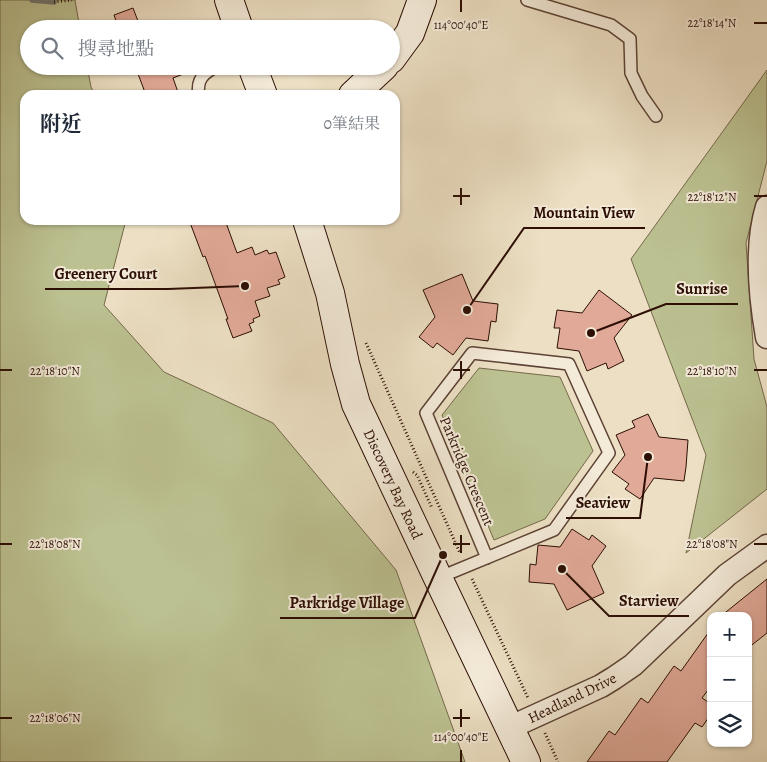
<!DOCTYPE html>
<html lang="zh-TW">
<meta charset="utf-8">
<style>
:root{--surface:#fff;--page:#f2f2f3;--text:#1f2937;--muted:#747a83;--line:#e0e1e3}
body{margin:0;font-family:Alegreya,"Noto Serif TC",serif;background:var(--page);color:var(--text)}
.controls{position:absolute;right:15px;bottom:15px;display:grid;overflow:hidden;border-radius:10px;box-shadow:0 1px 4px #0004}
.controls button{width:45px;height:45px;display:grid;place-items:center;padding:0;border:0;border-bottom:1px solid var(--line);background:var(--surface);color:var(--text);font:25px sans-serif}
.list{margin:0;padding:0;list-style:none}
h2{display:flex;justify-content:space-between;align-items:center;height:65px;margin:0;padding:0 20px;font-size:21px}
h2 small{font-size:16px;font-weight:400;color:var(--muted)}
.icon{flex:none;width:28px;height:28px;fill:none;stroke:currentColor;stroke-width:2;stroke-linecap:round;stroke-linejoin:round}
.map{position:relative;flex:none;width:767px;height:762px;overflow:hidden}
.search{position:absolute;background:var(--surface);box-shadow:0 1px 4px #0004;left:20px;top:20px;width:380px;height:55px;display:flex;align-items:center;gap:12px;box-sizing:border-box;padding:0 18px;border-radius:28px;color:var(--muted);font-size:19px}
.panel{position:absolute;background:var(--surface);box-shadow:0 1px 4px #0004;left:20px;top:90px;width:380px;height:135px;border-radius:15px}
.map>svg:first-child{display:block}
</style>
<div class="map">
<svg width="767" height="762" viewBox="0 0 767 762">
<rect width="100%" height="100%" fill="#ecdfc3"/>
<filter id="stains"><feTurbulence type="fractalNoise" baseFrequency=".004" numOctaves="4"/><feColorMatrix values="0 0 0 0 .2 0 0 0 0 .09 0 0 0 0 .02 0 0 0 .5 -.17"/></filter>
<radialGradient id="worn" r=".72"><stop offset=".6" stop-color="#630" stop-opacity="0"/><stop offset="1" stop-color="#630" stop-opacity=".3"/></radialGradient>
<g fill="#bcc191" stroke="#74684a">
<polygon points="0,0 75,0 80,29 29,29 29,66 87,66 91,87 95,95 25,95 25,220 126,220 104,305 164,372 273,423 396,570 465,762 0,762"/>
<polygon points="767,70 767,161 746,243 754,359 767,407 767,489 686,553 706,455 631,259"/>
<polygon points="479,368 560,377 593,451 545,519 494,540 442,415"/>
</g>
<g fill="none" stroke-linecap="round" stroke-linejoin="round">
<polyline stroke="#6d766f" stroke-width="5.5" points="32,0 54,2"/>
</g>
<g fill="#e1a998" stroke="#2c0e04">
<polygon points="133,8 141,29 119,29 114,15"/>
<polygon points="135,66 199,66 199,68 173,78 179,95 146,95"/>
<polygon points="189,220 225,220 237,253 252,247 255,255 267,250 269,254 276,252 285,277 278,280 280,284 267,288 270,296 255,301 260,316 253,319 254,322 249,324 252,331 233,338 226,319 228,319 205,256 203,257"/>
<polygon points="462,274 473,301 498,304 496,322 491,321 488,341 466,338 453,355 437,343 433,348 419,337 435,317 423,290"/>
<polygon points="599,290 632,315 614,338 624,361 608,369 606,363 587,371 579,351 557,348 560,328 554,328 557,310 582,313"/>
<polygon points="648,414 659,437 688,440 686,467 684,481 654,478 640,499 625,489 629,484 612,472 625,455 616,435 635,427 632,421"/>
<polygon points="572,529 589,540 592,535 606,546 592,566 604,593 567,610 554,584 529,582 530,564 536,565 538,545 560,547"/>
<polygon points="767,579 767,633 748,648 748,616 721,616"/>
<polygon points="711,629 711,686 702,698 711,704 711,714 702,727 695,723 667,762 587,762 609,731 615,735 641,698 648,703 674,666 681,671"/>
</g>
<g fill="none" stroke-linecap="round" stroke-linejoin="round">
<g stroke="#5c4234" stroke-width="14">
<g id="lane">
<polyline points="527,0 611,25 630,39 631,73 642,96 656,116"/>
<path d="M199 95C196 79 204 73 217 66"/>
<polyline points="438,578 554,530 609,453 569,364 472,353 426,413 487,558"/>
</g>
</g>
<g stroke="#5c4234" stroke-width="25">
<g id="street">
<path d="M767 207C755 246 760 297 767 337"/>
<polyline points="509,728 601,686 614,678 633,665 727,575 767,546"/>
</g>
</g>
<g stroke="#2c0e04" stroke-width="30">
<g id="secondary">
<polyline points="229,0 239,29"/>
<polyline points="391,59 410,33 422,0"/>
<polyline points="252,66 263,95"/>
<polyline points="353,95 384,66"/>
<polyline points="307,220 330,293 345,364 356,404 438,578 526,762"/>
</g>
</g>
<g stroke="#2c0e04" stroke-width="3" stroke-dasharray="1 2.5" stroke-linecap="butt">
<polyline points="54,2 72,0"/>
<polyline points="366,343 460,553"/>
<polyline points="413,472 417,475 432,508"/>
<polyline points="472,579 528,698"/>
<polyline points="545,733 558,762"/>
</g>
<use href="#lane" stroke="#f3ead8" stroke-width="11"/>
<use href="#street" stroke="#f3ead8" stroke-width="22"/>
<use href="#secondary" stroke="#f3ead8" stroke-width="28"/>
</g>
<path fill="none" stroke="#2c0e04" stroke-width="2" d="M461 0V12M754 23H767M461 188V205M453 196H470M754 196H767M461 361V379M0 370H12M453 370H470M754 370H767M461 535V553M0 544H12M453 544H470M754 544H767M461 709V727M0 718H12M453 718H470M461 750V762"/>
<g text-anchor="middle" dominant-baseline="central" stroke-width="4" stroke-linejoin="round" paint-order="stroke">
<g font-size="15" fill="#2c0e04" stroke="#f3ead8">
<text transform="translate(467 471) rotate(67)">Parkridge Crescent</text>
<text transform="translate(393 484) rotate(65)">Discovery Bay Road</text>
<text transform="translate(572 698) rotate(-26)">Headland Drive</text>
</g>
</g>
<g font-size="12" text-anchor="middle" fill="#2c0e04" stroke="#f3ead8" stroke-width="4" stroke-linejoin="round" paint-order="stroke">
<text x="712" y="27">22°18'14"N</text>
<text x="461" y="29">114°00'40"E</text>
<text x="712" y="201">22°18'12"N</text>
<text x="55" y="375">22°18'10"N</text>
<text x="712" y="375">22°18'10"N</text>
<text x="55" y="548">22°18'08"N</text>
<text x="712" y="548">22°18'08"N</text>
<text x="55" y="722">22°18'06"N</text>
<text x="461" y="741">114°00'40"E</text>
</g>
<path fill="none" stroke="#2c0e04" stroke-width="2" d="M467 310L524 228H645M245 286L168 289H45M591 333L666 304H738M648 457L640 518H566M562 569L609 616H689M443 555L415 618H280"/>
<g fill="#2c0e04" stroke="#f3ead8" stroke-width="2">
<circle cx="467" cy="310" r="5"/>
<circle cx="245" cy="286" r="5"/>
<circle cx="591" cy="333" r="5"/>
<circle cx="648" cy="457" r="5"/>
<circle cx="562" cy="569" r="5"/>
<circle cx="443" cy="555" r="5"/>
</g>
<g font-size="16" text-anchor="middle" font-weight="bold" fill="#2c0e04" stroke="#f3ead8" stroke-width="4" stroke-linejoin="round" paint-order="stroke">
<text x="584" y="218">Mountain View</text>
<text x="106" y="279">Greenery Court</text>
<text x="702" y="294">Sunrise</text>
<text x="603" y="508">Seaview</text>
<text x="649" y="606">Starview</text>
<text x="347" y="608">Parkridge Village</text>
</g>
<rect width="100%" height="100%" filter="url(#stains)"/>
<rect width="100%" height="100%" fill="url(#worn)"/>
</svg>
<div class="controls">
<button>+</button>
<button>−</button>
<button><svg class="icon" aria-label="layers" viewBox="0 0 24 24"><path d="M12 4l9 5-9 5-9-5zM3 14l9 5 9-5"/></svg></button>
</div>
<div class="search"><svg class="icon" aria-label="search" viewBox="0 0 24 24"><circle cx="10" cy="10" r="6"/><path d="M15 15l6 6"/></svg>搜尋地點</div>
<section class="panel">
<h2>附近<small>0筆結果</small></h2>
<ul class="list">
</ul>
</section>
</div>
